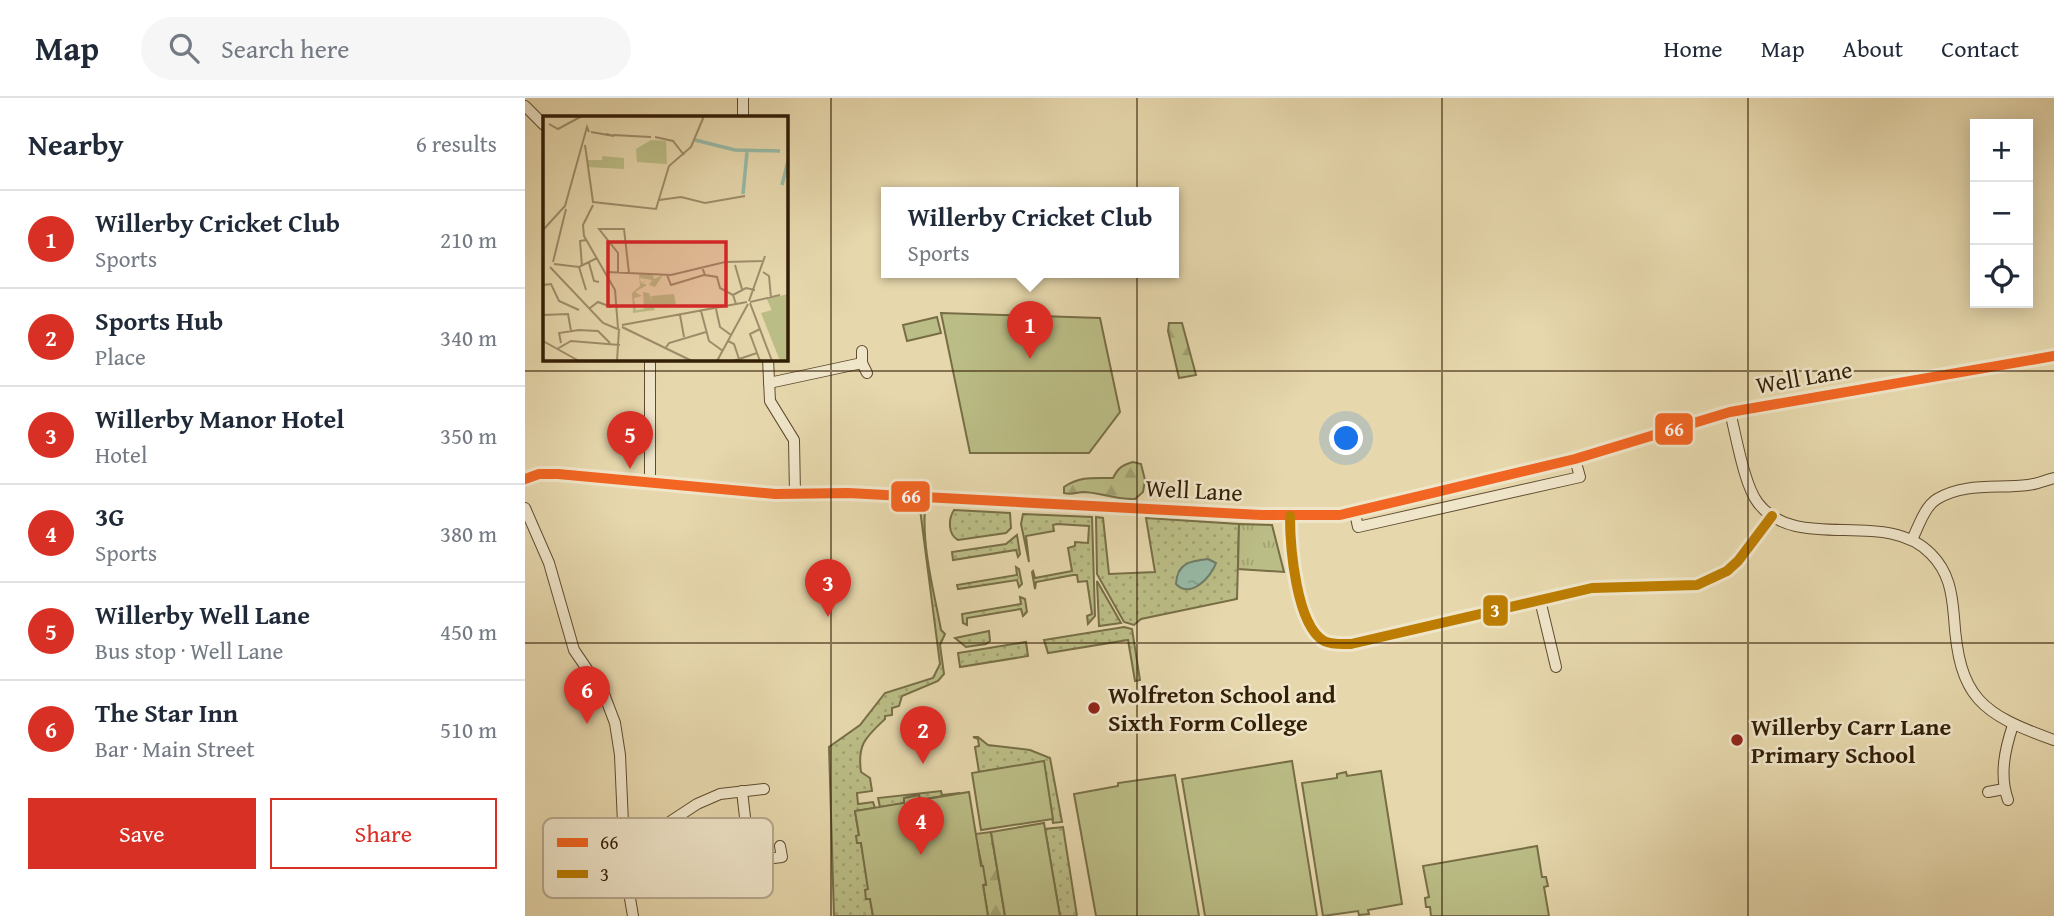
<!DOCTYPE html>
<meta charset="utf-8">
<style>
:root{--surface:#fff;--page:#f6f6f7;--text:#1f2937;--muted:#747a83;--line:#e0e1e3;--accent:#d93025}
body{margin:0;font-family:"Gentium Book Plus",serif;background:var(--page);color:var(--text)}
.controls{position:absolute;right:21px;top:21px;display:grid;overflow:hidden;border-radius:0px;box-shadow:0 4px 18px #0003}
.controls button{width:63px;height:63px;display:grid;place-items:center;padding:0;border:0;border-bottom:2px solid var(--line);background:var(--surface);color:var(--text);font:35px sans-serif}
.you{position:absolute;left:822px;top:341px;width:24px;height:24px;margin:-18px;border:5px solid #fff;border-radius:50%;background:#1a73e8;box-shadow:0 0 0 10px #1a73e833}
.badge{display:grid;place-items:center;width:46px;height:46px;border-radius:50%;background:var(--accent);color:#fff;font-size:23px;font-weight:700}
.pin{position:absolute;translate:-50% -58px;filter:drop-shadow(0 2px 4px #0008)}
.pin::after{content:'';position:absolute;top:37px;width:24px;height:21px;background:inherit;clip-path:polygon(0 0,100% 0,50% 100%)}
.popup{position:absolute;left:356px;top:89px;width:298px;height:91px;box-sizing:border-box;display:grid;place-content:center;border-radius:0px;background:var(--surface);filter:drop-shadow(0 2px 5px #0005);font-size:23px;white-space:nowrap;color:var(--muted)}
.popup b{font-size:26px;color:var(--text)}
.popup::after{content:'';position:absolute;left:50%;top:100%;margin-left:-14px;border:14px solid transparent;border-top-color:var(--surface)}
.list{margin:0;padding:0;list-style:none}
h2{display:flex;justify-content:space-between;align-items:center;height:91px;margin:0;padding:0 28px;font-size:30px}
h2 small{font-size:23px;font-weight:400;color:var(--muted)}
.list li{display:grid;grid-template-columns:46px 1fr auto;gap:21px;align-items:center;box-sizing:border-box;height:98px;padding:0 28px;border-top:2px solid var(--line)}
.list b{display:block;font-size:26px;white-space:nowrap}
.list p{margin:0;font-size:23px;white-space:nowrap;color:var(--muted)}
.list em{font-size:23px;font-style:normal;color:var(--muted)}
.actions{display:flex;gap:14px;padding:21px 28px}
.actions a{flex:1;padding:16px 0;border:2px solid var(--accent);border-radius:0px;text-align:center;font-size:24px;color:var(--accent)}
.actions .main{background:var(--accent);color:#fff}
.icon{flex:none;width:38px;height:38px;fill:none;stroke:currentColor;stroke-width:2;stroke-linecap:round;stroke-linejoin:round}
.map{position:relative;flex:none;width:1529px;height:818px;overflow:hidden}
header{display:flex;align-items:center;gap:42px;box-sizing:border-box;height:98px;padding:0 35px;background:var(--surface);border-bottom:2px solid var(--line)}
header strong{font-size:33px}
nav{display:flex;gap:38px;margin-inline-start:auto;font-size:24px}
.search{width:490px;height:63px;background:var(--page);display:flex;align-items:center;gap:18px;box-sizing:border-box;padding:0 24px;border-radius:38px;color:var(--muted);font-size:26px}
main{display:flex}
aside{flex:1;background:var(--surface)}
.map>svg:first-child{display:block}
</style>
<header>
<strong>Map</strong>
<div class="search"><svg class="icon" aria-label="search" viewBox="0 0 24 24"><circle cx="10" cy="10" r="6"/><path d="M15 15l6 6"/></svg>Search here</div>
<nav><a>Home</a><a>Map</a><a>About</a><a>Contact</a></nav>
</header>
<main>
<aside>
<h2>Nearby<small>6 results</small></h2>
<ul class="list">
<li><span class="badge">1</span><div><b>Willerby Cricket Club</b><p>Sports</p></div><em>210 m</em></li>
<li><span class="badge">2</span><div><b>Sports Hub</b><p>Place</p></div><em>340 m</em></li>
<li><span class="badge">3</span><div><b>Willerby Manor Hotel</b><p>Hotel</p></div><em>350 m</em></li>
<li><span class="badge">4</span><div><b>3G</b><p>Sports</p></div><em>380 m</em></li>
<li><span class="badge">5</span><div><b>Willerby Well Lane</b><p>Bus stop · Well Lane</p></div><em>450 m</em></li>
<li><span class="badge">6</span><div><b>The Star Inn</b><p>Bar · Main Street</p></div><em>510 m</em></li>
</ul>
<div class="actions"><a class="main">Save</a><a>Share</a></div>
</aside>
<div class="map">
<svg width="1529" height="818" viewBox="0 0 1529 818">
<defs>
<pattern id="grass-dots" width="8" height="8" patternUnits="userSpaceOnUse" patternTransform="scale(1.75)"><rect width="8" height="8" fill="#bbbd86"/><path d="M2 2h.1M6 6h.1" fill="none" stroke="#a1a272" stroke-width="1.8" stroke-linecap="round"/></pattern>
<pattern id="forest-firs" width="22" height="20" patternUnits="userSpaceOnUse" patternTransform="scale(1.75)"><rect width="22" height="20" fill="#bbbd86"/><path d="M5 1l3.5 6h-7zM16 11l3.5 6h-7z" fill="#a1a272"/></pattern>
<pattern id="park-tufts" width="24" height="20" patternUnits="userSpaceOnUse" patternTransform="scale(1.75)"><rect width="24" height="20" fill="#bbbd86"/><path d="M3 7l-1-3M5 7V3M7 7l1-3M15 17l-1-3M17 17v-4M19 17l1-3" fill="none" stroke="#a1a272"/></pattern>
<pattern id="water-ripples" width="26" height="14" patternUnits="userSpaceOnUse" patternTransform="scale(1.75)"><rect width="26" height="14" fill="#97baa7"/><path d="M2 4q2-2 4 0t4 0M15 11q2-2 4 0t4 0" fill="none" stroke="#839f8e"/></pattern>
</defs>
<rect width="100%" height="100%" fill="#e6d7ac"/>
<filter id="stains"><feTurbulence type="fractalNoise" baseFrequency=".00286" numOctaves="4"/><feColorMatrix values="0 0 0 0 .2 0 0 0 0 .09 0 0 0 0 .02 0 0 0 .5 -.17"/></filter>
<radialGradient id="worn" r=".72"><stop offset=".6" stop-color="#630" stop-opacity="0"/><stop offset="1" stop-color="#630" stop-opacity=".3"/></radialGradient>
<g fill="url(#grass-dots)" stroke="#776e46" stroke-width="2">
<path d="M395 411H400C397 451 409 493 416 532L420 536 415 547 419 576 413 583 377 598 374 608 367 610V617L360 618V621C341 639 332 646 336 674L345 680 347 693 332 695 333 706 348 704 350 710 330 713 334 737 332 745H336L348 818H309L304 649 335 627 360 595 408 580 415 566Z"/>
<path d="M429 412 485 415 486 430 481 435 433 442C423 437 423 421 429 412Z"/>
<polygon points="498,416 567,419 570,518 563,526 562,518 567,516 562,483 553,484 552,477 548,477 511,484 510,491 507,474 508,473 510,480 547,473 543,450 550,448 550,444 563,445 564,428 532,426 528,427 529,433 501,438 504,464 496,426"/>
<polygon points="571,419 578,420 584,476 630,474 621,420 714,426 712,501 616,521 609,527 599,524 572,476"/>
<polygon points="492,437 495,456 493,459 491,452 428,462 427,454 481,446"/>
<polygon points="491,469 494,471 497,486 494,489 492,482 433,491 432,487 492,477"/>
<polygon points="572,483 596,525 574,528"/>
<polygon points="495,499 500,501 502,514 498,518 496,511 442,520 442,527 438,525 437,516 496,506"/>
<polygon points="599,529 607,531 615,582 610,583 603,542 523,555 519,542"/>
<polygon points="464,533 465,543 461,546 441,549 430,540"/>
<polygon points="501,544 503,558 435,569 433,555"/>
<polygon points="448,639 453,639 463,647 505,652 525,660 537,724 528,725 518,664 454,674 450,649 454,648 453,641"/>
<polygon points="416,693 417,697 435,695 395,702 394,697 379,700 380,705 355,709 353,700"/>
<polygon points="538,729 552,818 535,818 520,731"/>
</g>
<g fill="url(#forest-firs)" stroke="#776e46" stroke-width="2">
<polygon points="644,225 657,225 671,277 654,280 643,233"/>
<path d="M608 364 616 366 620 382 618 394 610 401C591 402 575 394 557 394 549 395 546 397 539 395V389C555 378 569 380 588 380 593 370 597 367 608 364Z"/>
<polygon points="466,734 480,818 463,818 458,787 461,787 450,736"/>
</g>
<polygon fill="url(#park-tufts)" stroke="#776e46" stroke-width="2" points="714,426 747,427 759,474 713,471"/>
<g fill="#bbbd86" stroke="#776e46" stroke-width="2">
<polygon points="416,215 575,220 595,314 564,355 445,355"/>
<polygon points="412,219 416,235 382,243 378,227"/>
<polygon points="519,663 528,721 456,732 447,675"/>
<polygon points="767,663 792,818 680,818 657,681"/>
<polygon points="856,673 877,806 843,812 844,816 834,817 833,813 798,818 777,685 812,680 812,676 821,674 822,678"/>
<polygon points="650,677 674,818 571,818 549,696 593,688 593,685"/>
<polygon points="444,694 456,768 458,768 461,786 458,787 463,818 348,818 345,801 341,801 340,792 343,791 336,745 332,745 331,738 334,737 330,713 379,705 379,700 394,697 395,702"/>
<polygon points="519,725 535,818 480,818 466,734"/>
<polygon points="1012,748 1017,779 1021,779 1023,788 1019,789 1024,818 906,818 905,809 901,809 900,800 904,799 898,768"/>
</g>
<path fill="url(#water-ripples)" stroke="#6f7c67" stroke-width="2" d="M683 461 691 465C686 480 665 501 651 486 652 465 665 463 683 461Z"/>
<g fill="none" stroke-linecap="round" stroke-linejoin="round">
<g stroke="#604c30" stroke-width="12">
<g id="street">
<polyline points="218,0 218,19"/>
<polyline points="0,8 19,27"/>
<polyline points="337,253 337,265 342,275"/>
<polyline points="243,261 245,303 269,342 270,396"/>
<polyline points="244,285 337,265"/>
<path d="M1205 314C1211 337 1219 387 1233 405 1272 456 1361 409 1406 456 1424 474 1427 495 1429 519 1434 600 1456 616 1529 642"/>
<polyline points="0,381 14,376 33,376 250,396 323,395 736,417 815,417 1050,361 1205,314 1529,258"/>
<polyline points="125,385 125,261"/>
<polyline points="0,410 24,465 49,552 79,596 90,625 95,657 100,771 108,818"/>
<polyline points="830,415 833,429 1055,379 1050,361"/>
<path d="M765 418C765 448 771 527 799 543 808 547 817 546 826 546L1067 490 1172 487 1202 473 1213 463 1247 418"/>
<path d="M1387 442C1393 429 1400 408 1412 401 1440 384 1473 391 1503 387 1512 386 1521 382 1529 380"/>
<polyline points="1015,502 1031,569"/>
<polyline points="1463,694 1479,691"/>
<path d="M1483 702C1474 677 1480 651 1488 627"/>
<polyline points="98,735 131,733 172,706 195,696 239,691"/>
<polyline points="225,763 257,759 255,748"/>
<polyline points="206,774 217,772 225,763 217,693"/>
</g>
</g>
<use href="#street" stroke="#efe5c9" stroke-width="10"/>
<g stroke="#efe5c9" stroke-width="16">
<polyline id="bus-1" points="0,381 14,376 33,376 250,396 323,395 736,417 815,417 1050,361 1205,314 1529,258"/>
</g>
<g stroke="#efe5c9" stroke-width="16">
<path id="bus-2" d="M765 418C765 448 771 527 799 543 808 547 817 546 826 546L1067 490 1172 487 1202 473 1213 463 1247 418"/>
</g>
<use href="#bus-1" stroke="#f26522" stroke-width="10"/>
<use href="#bus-2" stroke="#bc7d02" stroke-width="10"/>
</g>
<path fill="none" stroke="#331e06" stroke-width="2" stroke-opacity="0.55" d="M306 0V818M612 0V818M917 0V818M1223 0V818M0 273H1529M0 545H1529"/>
<g fill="#8f2418" stroke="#efe5c9" stroke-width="2.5">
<circle cx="569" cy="610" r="7"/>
<circle cx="1212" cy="642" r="7"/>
</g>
<g text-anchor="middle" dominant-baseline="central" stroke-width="5" stroke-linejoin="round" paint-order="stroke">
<g font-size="24" fill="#331e06" stroke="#efe5c9">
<text transform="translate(1279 279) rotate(-10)">Well Lane</text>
<text transform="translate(669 392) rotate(3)">Well Lane</text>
</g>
<g font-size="24" font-weight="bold" fill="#331e06" stroke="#efe5c9" text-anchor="start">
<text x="583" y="596">Wolfreton School and<tspan x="583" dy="28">Sixth Form College</tspan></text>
<text x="1226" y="628">Willerby Carr Lane<tspan x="1226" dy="28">Primary School</tspan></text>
</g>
</g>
<g transform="translate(18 18)">
<rect width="245" height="245" fill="#e6d7ac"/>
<path d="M96 158 110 159 111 163 120 159 112 171 106 169 109 164 97 162 98 168 99 166 104 165 99 167 104 169 92 176 99 180 91 182 93 194 101 193 100 176 106 177 112 194 90 197 89 177 97 170ZM245 178V245H237L218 197 229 194 224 183Z" fill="#bbbd86"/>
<path d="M239 180 228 184 229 190 245 185V188L231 193 230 197 245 193V197L220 198 232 210 224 209 231 227 245 232 239 235 231 229 219 198 229 195 224 183Z" fill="#bbbd86"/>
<path d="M59 40 81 42V53L44 51V44H59Z" fill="#bbbd86"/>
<path d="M108 24 123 25 124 48 94 46 93 33Z" fill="#bbbd86"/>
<path d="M131 178 133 189 110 191 108 180Z" fill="#bbbd86"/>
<path fill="none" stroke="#97baa7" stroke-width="3.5" d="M152 24 192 34 237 35M239 69 245 45M200 78 204 36"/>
<path fill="none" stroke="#9e8d6a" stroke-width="2" d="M6 8 15 13 39 0M48 16 71 20 63 18M70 19 108 21M112 21 130 25 141 39M42 29 50 86 113 93 126 50 148 31 161 0M116 84 138 81 162 87 202 80M50 89 40 109 41 120 72 174 75 212M0 114 22 90 44 11 46 16M10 146 23 93M46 147 51 165 56 166M11 148 36 151 54 142M192 149 199 173M39 150 37 125 43 124M7 151 60 207 77 214M36 151 43 174M159 151 162 159 174 161 177 172 190 179 193 188M64 156 128 159 182 146 221 145M75 156V137L56 113H81L86 157M220 156 226 160 228 182M124 159 128 169 161 159M0 169 8 168 16 185 36 194M190 179 203 172 212 174M206 185 222 140M207 186 237 179M207 187 229 245M47 192 55 186 68 191M173 193 177 211 188 219M158 195 166 225 180 235M0 199 25 198 28 215M137 199 141 221M79 209 204 186M79 211 149 245M0 225 36 245M185 225 191 228 196 243M18 227 16 217 36 214 55 215 67 227M14 233 28 225 77 229M122 233 126 227 163 216M74 245 76 213M174 245 205 188M190 245 214 237M217 245 207 218 217 213"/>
<path fill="#d62828" fill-opacity="0.15" stroke="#d62828" stroke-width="3.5" d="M65 126H183V190H65Z"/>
<rect width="245" height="245" fill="none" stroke="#331e06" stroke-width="3.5"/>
</g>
<rect x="18" y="720" width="230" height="80" rx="10" fill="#efe5c9" stroke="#b7a98e" stroke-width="2"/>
<rect x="32" y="740" width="31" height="9" fill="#f26522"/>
<rect x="32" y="772" width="31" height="8" fill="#bc7d02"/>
<g font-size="19" fill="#331e06">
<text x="75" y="751">66</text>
<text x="75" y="783">3</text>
</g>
<g stroke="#efe5c9" stroke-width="2.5">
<rect x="1129" y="314" width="40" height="34" rx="7" fill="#f26522"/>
<rect x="365" y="382" width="41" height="33" rx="7" fill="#f26522"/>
<rect x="957" y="496" width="27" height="33" rx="7" fill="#bc7d02"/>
</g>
<g font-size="19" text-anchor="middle" font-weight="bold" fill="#fff">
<text x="1149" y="338">66</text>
<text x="386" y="405">66</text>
<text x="970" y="519">3</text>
</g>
<rect width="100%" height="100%" filter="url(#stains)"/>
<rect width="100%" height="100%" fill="url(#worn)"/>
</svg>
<div class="controls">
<button>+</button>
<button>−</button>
<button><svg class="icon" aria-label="locate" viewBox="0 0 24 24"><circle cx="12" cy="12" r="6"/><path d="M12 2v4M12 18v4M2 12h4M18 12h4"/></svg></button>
</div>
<div class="you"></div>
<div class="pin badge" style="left:505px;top:261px">1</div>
<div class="popup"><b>Willerby Cricket Club</b>Sports</div>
<div class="pin badge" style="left:398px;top:666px">2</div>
<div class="pin badge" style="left:303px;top:519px">3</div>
<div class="pin badge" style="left:396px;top:757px">4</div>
<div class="pin badge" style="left:105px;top:371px">5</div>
<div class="pin badge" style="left:62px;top:626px">6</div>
</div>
</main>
